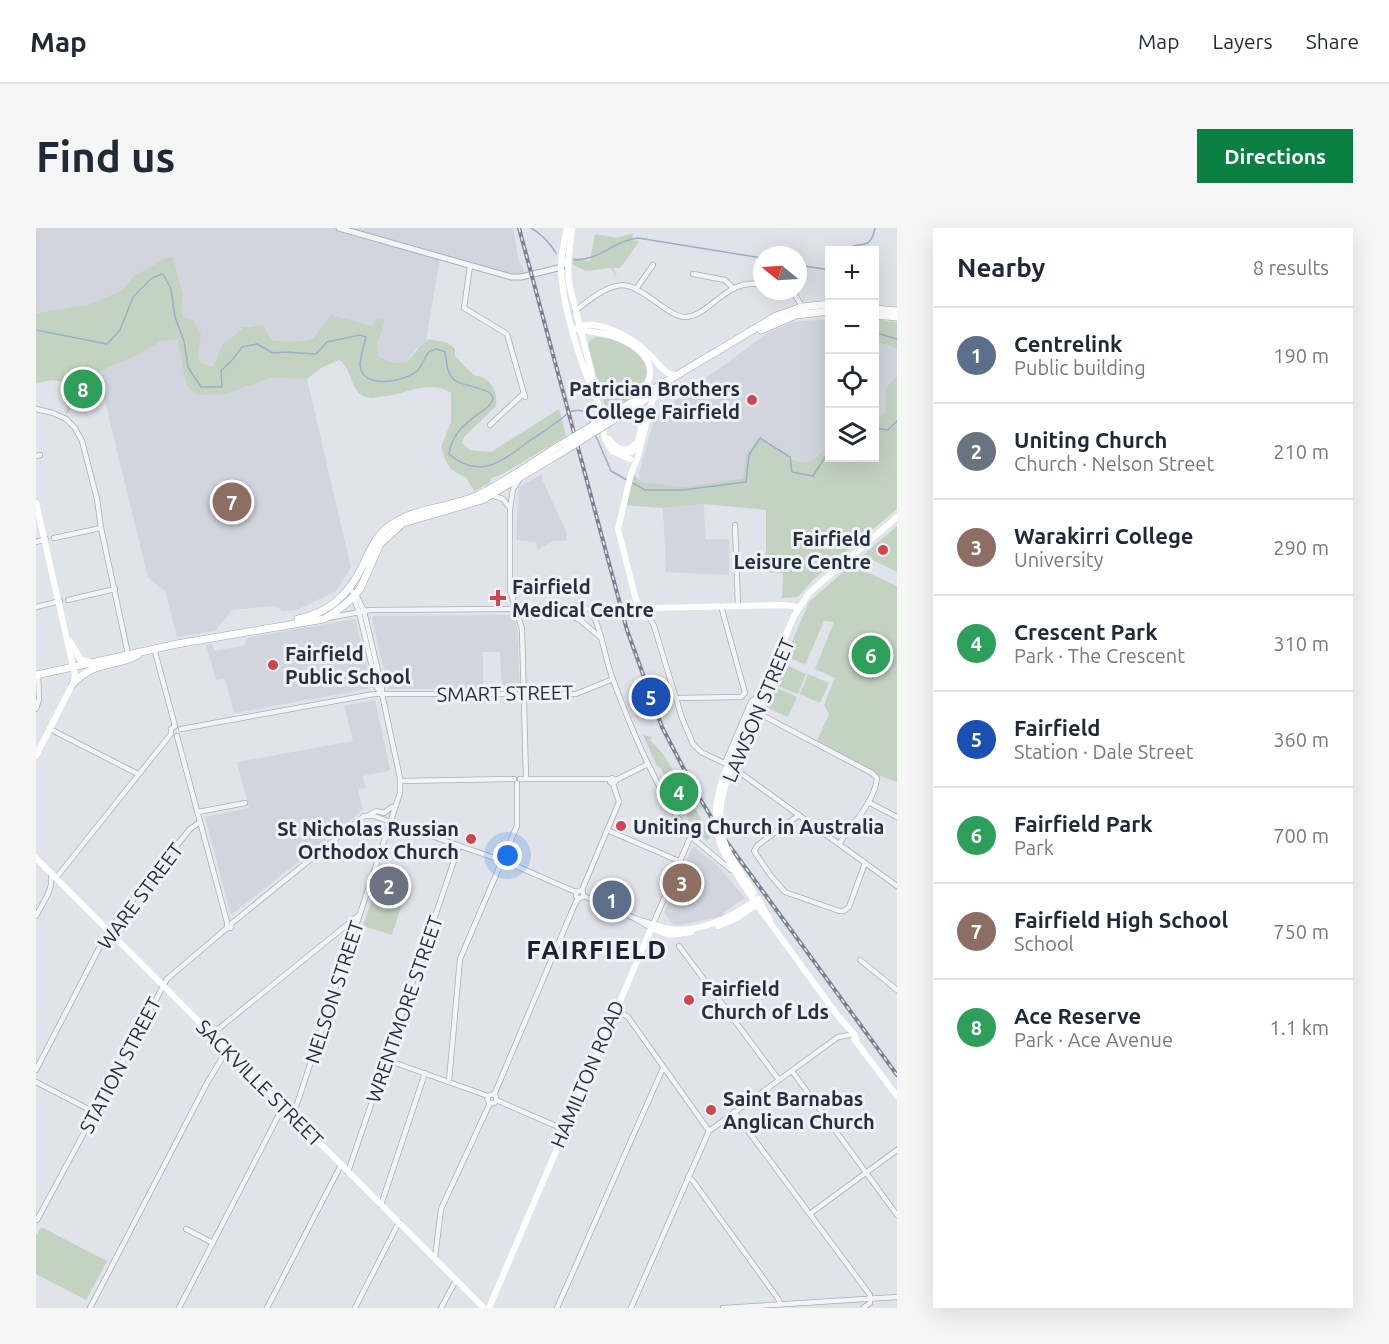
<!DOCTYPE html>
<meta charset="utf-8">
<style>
:root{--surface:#fff;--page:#f6f6f7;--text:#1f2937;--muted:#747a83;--line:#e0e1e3;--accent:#0b8043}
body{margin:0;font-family:Ubuntu,sans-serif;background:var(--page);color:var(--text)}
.controls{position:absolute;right:18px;top:18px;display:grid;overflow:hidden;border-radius:0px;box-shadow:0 6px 24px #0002}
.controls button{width:54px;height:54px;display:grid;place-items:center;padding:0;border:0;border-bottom:2px solid var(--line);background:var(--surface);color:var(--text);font:30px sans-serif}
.compass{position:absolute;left:717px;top:18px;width:54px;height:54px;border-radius:50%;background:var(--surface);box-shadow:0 6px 24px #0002;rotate:288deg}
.you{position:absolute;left:472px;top:628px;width:21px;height:21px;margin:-15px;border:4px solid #fff;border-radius:50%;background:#1a73e8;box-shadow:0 0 0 9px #1a73e833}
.badge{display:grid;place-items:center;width:39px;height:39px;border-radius:50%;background:var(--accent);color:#fff;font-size:20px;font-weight:700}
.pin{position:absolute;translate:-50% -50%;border:3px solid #fff;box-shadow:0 2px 6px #0006}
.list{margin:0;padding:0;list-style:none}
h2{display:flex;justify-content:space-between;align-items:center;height:78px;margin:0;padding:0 24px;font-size:26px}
h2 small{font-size:20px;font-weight:400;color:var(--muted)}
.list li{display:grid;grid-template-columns:39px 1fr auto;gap:18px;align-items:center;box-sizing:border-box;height:96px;padding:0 24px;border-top:2px solid var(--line)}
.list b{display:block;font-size:22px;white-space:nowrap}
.list p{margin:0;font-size:20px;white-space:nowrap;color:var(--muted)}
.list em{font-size:20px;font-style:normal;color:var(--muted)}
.icon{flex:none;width:33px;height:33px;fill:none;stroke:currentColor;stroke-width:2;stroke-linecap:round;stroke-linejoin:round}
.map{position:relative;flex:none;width:861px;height:1080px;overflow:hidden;border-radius:0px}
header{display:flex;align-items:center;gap:36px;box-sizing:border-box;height:84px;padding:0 30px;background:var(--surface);border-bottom:2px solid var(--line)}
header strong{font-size:28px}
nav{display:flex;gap:33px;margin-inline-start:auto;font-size:21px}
.intro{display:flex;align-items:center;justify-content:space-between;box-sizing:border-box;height:144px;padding:0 36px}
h1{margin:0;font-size:42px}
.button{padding:15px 27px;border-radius:0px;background:var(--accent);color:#fff;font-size:21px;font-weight:700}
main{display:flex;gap:36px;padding:0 36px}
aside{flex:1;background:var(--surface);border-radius:0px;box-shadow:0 6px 24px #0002}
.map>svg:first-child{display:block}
</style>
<header>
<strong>Map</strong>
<nav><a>Map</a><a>Layers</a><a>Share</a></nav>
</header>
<div class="intro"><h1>Find us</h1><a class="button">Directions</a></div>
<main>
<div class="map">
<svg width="861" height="1080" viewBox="0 0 861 1080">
<rect width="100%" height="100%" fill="#e0e3e9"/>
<g fill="#d2d5de">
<polygon points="0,0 477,0 483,34 492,48 485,49 404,30 390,113 380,121 370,134 359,135 343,127 341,118 348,92 336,98 315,94 286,101 277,112 264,114 249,114 236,112 233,105 223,98 215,97 208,99 194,110 181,128 178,136 174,138 164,134 162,128 163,121 148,89 145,81 147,65 137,28 130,30 99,47 86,62 54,76 0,85"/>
<polygon points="793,91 793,213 787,225 777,234 766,235 754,229 710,226 707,250 648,259 604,254 603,245 617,195 626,182 733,104 757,94"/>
<polygon points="143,112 150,157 190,166 235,150 271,151 315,340 300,363 261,382 247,383 239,378 196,382 179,403 141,409 129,363 112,350 62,144 102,127 125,113"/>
<polygon points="838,113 861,121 861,148 850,160 850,186 839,190"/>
<polygon points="506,246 506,251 530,303 531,313 517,313 501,322 500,314 480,312 483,259"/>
<polygon points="668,276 669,311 693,311 693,347 630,344 627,280"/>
<polygon points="476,387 481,398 484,460 466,460 464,424 447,424 447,461 352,461 336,390 337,388"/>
<polygon points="319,391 336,460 198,485 189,451 180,452 170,417 176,416 178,423 210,417 209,412 214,409"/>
<polygon points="339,472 354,541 352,543 327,548 329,560 322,561 327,582 195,687 169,589 213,580 201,534 317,513 308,478"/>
<polygon points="658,619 682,638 709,670 687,685 688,688 638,698 628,684 656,620"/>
</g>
<g fill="#c4d3c1">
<polygon points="597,5 596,12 603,14 584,40 577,40 582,52 575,40 550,43 537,37 537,30 554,33 559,6 581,10"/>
<path d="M137 28 147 66 145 81 148 89 157 92 165 106 162 128 164 134 174 138 178 137 186 117 194 110 208 99 227 97 236 112C251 115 263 114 277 111L295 87 336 98 340 91 349 92 341 118 343 128 359 135 370 134C378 127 383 117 393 111L412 115 419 121V128C425 133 430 141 437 146 441 149 441 147 446 149 457 154 462 167 460 178L428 209 426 215 434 222 455 224 523 181 530 208 465 247 455 250 454 255 438 263 430 249C412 242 411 237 405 219L415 194V165C392 150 368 168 343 169 338 170 333 171 329 169 313 162 317 141 303 132L285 140 271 151 235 150 190 166 161 167 150 157 142 112 125 113 102 127 62 144 67 168 40 173 31 186 29 185 32 180 26 154 17 152 0 155V85L54 76 86 62 99 47 130 30Z"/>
<polygon points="839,88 850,93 861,94 861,121 839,113"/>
<path d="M560 109C582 110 605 122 613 143 602 167 595 173 571 185L552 118 554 112Z"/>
<path d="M861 148V281L777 352 762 369 746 370 747 345 730 344V282L668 276 627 280 588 277 597 245 605 254 648 259 707 250 710 226 724 210C753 228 771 252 793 213L794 230H838L839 190 850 186V160Z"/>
<polygon points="861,298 861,344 827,327"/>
<polygon points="815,337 861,358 861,554 836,545 780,515 793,486 788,477 799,450 779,441 798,394 788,393 769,437 750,428 773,374"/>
<polygon points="750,437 770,446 762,466 742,458"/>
<polygon points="772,446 793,455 784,475 764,466"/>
<polygon points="741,460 761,469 752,489 732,480"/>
<polygon points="607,507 616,509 614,512 628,527 668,596 670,598 673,596 675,608 671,613 655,596 624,539 621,538"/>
<polygon points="339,663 367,673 356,707 327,698"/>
<polygon points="5,999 71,1033 50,1072 0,1046 0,1008"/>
</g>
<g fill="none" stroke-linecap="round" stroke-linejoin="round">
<g stroke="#9baec9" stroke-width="1.5">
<path d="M495 0C506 6 513 14 520 25"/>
<path d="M810 22C824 11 834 25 839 0"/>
<path d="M538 32C569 31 576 13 602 10L726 30"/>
<polyline points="762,37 794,42"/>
<path d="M0 102 71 116 84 102 97 69 116 50 127 46 135 61 139 89 148 113 152 139 165 159H186L185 143 197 131 206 119 221 116 237 125 249 124 280 126 291 114 324 107 330 109C328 117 324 129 324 137 326 162 368 154 381 143 386 138 389 128 394 123L401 121 409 124C411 134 410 146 420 153 427 159 476 161 449 181 432 193 416 204 413 226 443 252 465 234 492 214 506 204 521 196 533 184 547 179 550 184 555 196"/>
<polyline points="838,104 861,111"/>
<polyline points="838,200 852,202 861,193"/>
<polyline points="559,206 575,243 591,252"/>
<polyline points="595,254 609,262 647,262 710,254 713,227 724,210 754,229 756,244 777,248 794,222"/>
</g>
<g stroke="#a9adb6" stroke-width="6">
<g id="minor">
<polyline points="434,38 428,80 471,106 489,169"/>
<polyline points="657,46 689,52 698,61"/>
<polyline points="600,61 617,37"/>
<polyline points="752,63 759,67 770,85"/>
<path d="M539 83C552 73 575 53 592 58 604 61 617 72 627 79 634 83 640 89 648 89 673 90 691 48 726 57"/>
<polyline points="0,181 17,185 30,191 39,200 46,213 61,271 65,300 92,426"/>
<polyline points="454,197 487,166"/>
<polyline points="0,228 4,227"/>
<polyline points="483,252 477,261 474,281 474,362 486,401 490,550"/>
<polyline points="455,267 467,271 473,279"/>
<polyline points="699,297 702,378"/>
<polyline points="18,310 65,300"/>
<polyline points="0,314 10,311"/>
<polyline points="317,369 323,384 341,460 346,466"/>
<polyline points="32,372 79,361"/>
<polyline points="0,379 24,373"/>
<polyline points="519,381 544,392 564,409"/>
<polyline points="613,388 618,398 646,490 657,516 665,524 690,536"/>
<path d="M292 390 334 382 470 381 538 378 553 381C564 393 569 431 576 449 596 503 619 559 653 606"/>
<polyline points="118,420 139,498"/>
<polyline points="640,470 705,469 709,465 685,378"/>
<polyline points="0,481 3,471 2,446"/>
<path d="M722 485 836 545 841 550C839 573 816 597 803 616"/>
<polyline points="14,501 102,546"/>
<polyline points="145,501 338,466 540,466 577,451"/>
<polyline points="141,508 191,694 191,700"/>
<polyline points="689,535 715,474 724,466"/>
<polyline points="699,541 861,658"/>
<polyline points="484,551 574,551"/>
<polyline points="580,552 612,536"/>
<polyline points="364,553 478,551"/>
<polyline points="832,574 861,589"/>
<polyline points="162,584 209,575"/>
<polyline points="333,587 340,583 348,585 356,579"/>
<polyline points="763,587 722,617 718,623 735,648 749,664 803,683 808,683 813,679 829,635"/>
<polyline points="571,602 643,633"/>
<polyline points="659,612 695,642"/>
<polyline points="20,650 135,506 135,501 139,498"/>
<polyline points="546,662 583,574 577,556 574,554 576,550 580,553 577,556"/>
<polyline points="548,668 598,690 615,700"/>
<path d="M0 688C6 676 18 661 15 647"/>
<polyline points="598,690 617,696 653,612"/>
<polyline points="643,718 743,852"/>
<polyline points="824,732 861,762"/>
<polyline points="579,781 592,789 673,903"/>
<polyline points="176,806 323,687"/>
<polyline points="351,832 452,868"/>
<polyline points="0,842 72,703 154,601 164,594"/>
<polyline points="756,843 861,987"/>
<polyline points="413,853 424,731 481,598 481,555"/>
<polyline points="0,854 58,884"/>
<circle cx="456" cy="871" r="4.5"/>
<polyline points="458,867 539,676 542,671 548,668 546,662 540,664 540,668 542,671"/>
<polyline points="460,872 527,901"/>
<polyline points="698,884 834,1067 834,1075 827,1080"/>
<polyline points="257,888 364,565 364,550 346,466 346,460 328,383 320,366 313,361"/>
<polyline points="312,944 423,618"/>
<polyline points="652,949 657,953 743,1072 744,1076"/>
<polyline points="345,977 389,845"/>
<polyline points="775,985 861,922"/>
<polyline points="1,992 131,751 191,700 195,700 196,695 328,588 338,588 473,635 540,664"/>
<polyline points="150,1001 177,1015"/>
<polyline points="399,1030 405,981 454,875"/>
<polyline points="54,1080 171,855 191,822"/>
<polyline points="143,1080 247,879"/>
<polyline points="231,1080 305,937"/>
<polyline points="319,1080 363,994"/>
<polyline points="405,1080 420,1052"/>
<polyline points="521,1080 627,840"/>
<polyline points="595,1080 673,903 802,809 814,807"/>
<polyline points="687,1080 861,1069"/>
</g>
</g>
<g stroke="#a9adb6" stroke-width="7">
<polyline id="tertiary" points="303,0 475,49 485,49 526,39 530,31"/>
</g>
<g stroke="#9fa6b4" stroke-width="8">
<g id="primary">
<polyline points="838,81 861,83"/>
<polyline points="838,87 861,89"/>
<polyline points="725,102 760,87 794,83"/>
<polyline points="571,189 740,88 766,79 794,76"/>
<polyline points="577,192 610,171"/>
<path d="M262 391C293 385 312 367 326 339 333 325 338 311 350 301 375 279 411 281 440 268 470 254 498 233 526 216"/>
<path d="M0 447 141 416 288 391C302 383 314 374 324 361L344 316 367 295 446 272 528 223"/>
<path d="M36 457C59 431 76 441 102 427"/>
</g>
</g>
<use href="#minor" stroke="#f2f4f7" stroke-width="4.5"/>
<use href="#tertiary" stroke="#f2f4f7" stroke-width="5"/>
<g stroke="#fff" stroke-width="6">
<path d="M531 0C528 13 525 28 525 41 526 76 543 131 557 163"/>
<polyline points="536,0 532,36 533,55 555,143 569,211 576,223 594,231"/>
<path d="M540 101C559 87 598 111 612 125 621 133 627 146 640 148"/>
<path d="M541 101C551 104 562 104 573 107 604 117 631 139 601 169"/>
<path d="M573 211C580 221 590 226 599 216"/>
<path d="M580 222 588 225 596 224C605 211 614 181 586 188"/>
<polyline points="602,228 616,173 621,166 631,159"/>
<polyline points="601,231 595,246 582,301 600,372 605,380"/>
<polyline points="0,275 39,447 38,453 0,528"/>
<polyline points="605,380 610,378 614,380 746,377 764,379"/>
<polyline points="605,380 605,386 609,389 615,386 614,380"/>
<polyline points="34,413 44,431 54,434"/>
<polyline points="715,488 758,388 773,365 861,289"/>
<polyline points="719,490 745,430"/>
<polyline points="0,630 448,1080"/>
<polyline points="716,670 802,788 818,806 820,812"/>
<polyline points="723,673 734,692"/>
<polyline points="682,698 701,690 724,674"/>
<polyline points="615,700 634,707 655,704"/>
<polyline points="818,811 861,868"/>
<path d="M453 1080 617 696C652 712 693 691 722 671"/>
</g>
<use href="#primary" stroke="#fff" stroke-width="7"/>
<g stroke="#798192" stroke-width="4">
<polyline id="rail" points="483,0 591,402 626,499 661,566 690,613 861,847"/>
</g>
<use href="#rail" stroke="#eff2f6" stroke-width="1.5" stroke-dasharray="4.5" stroke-linecap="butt"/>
<g stroke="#9fa6b4" stroke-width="8" stroke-linecap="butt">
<g id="primary-bridge">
<polyline points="526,216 571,189"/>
<polyline points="528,223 577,192"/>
</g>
</g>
<g stroke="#fff" stroke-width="6">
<path d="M718 665C708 648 694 631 688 613 674 569 702 528 719 490"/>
<path d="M715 668C704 651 691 634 684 615 669 570 697 528 715 488"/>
</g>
<use href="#primary-bridge" stroke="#fff" stroke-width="7"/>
</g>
<g fill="#ce454f" stroke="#eff2f6" stroke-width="2">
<circle cx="716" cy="172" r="6"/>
<circle cx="847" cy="322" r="6"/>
<path d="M459 361h6v6h6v6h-6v6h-6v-6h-6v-6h6z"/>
<circle cx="237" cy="437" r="6"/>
<circle cx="585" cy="598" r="6"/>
<circle cx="435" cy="611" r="6"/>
<circle cx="653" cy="772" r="6"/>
<circle cx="675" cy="882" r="6"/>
</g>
<g text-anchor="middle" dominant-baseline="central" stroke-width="6" stroke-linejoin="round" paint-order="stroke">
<g font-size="20" font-weight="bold" fill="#282f40" stroke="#eff2f6" text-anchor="start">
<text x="704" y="160" text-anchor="end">Patrician Brothers<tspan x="704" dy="23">College Fairfield</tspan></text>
<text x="835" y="310" text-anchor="end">Fairfield<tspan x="835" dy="23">Leisure Centre</tspan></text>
<text x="476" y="358">Fairfield<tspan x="476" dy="23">Medical Centre</tspan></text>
<text x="249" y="425">Fairfield<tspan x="249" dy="23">Public School</tspan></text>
<text x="597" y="598">Uniting Church in Australia</text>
<text x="423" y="600" text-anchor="end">St Nicholas Russian<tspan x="423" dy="23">Orthodox Church</tspan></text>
<text x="665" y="760">Fairfield<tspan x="665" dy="23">Church of Lds</tspan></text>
<text x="687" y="870">Saint Barnabas<tspan x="687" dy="23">Anglican Church</tspan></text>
</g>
<g font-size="20" fill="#282f40" stroke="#eff2f6">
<text transform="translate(469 465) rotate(-1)">SMART STREET</text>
<text transform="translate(722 482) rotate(-67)">LAWSON STREET</text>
<text transform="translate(104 668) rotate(-53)">WARE STREET</text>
<text transform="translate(298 764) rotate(-72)">NELSON STREET</text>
<text transform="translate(368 781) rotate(-71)">WRENTMORE STREET</text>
<text transform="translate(84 837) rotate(-62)">STATION STREET</text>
<text transform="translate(551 846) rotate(-67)">HAMILTON ROAD</text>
<text transform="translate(224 855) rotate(45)">SACKVILLE STREET</text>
</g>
<g font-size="26" font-weight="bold" letter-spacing="1.5" fill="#1b2131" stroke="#eff2f6">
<text x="561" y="721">FAIRFIELD</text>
</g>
</g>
</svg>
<div class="controls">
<button>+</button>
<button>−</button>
<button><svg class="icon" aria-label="locate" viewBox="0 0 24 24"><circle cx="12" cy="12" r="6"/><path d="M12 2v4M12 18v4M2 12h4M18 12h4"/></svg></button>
<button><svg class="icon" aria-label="layers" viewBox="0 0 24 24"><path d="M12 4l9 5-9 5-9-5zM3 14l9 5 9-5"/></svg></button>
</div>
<svg class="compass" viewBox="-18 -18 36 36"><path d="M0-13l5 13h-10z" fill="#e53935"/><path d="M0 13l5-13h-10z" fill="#747a83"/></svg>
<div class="you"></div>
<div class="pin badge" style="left:576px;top:672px;background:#5c6f8a">1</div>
<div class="pin badge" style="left:353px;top:658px;background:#6b7280">2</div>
<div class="pin badge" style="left:646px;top:655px;background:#8d6e63">3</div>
<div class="pin badge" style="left:643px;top:564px;background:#2e9e5b">4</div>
<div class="pin badge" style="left:615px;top:469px;background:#1a4fb4">5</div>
<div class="pin badge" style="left:835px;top:427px;background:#2e9e5b">6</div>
<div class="pin badge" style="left:196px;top:274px;background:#8d6e63">7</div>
<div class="pin badge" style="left:47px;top:161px;background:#2e9e5b">8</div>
</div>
<aside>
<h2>Nearby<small>8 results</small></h2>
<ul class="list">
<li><span class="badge" style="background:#5c6f8a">1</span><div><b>Centrelink</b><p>Public building</p></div><em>190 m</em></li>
<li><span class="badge" style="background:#6b7280">2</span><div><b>Uniting Church</b><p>Church · Nelson Street</p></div><em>210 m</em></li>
<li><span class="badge" style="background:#8d6e63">3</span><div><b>Warakirri College</b><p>University</p></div><em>290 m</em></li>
<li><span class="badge" style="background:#2e9e5b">4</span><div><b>Crescent Park</b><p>Park · The Crescent</p></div><em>310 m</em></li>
<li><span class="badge" style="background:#1a4fb4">5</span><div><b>Fairfield</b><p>Station · Dale Street</p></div><em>360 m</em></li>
<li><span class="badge" style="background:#2e9e5b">6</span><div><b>Fairfield Park</b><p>Park</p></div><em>700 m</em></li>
<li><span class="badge" style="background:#8d6e63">7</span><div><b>Fairfield High School</b><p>School</p></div><em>750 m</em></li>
<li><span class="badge" style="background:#2e9e5b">8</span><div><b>Ace Reserve</b><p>Park · Ace Avenue</p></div><em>1.1 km</em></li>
</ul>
</aside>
</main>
